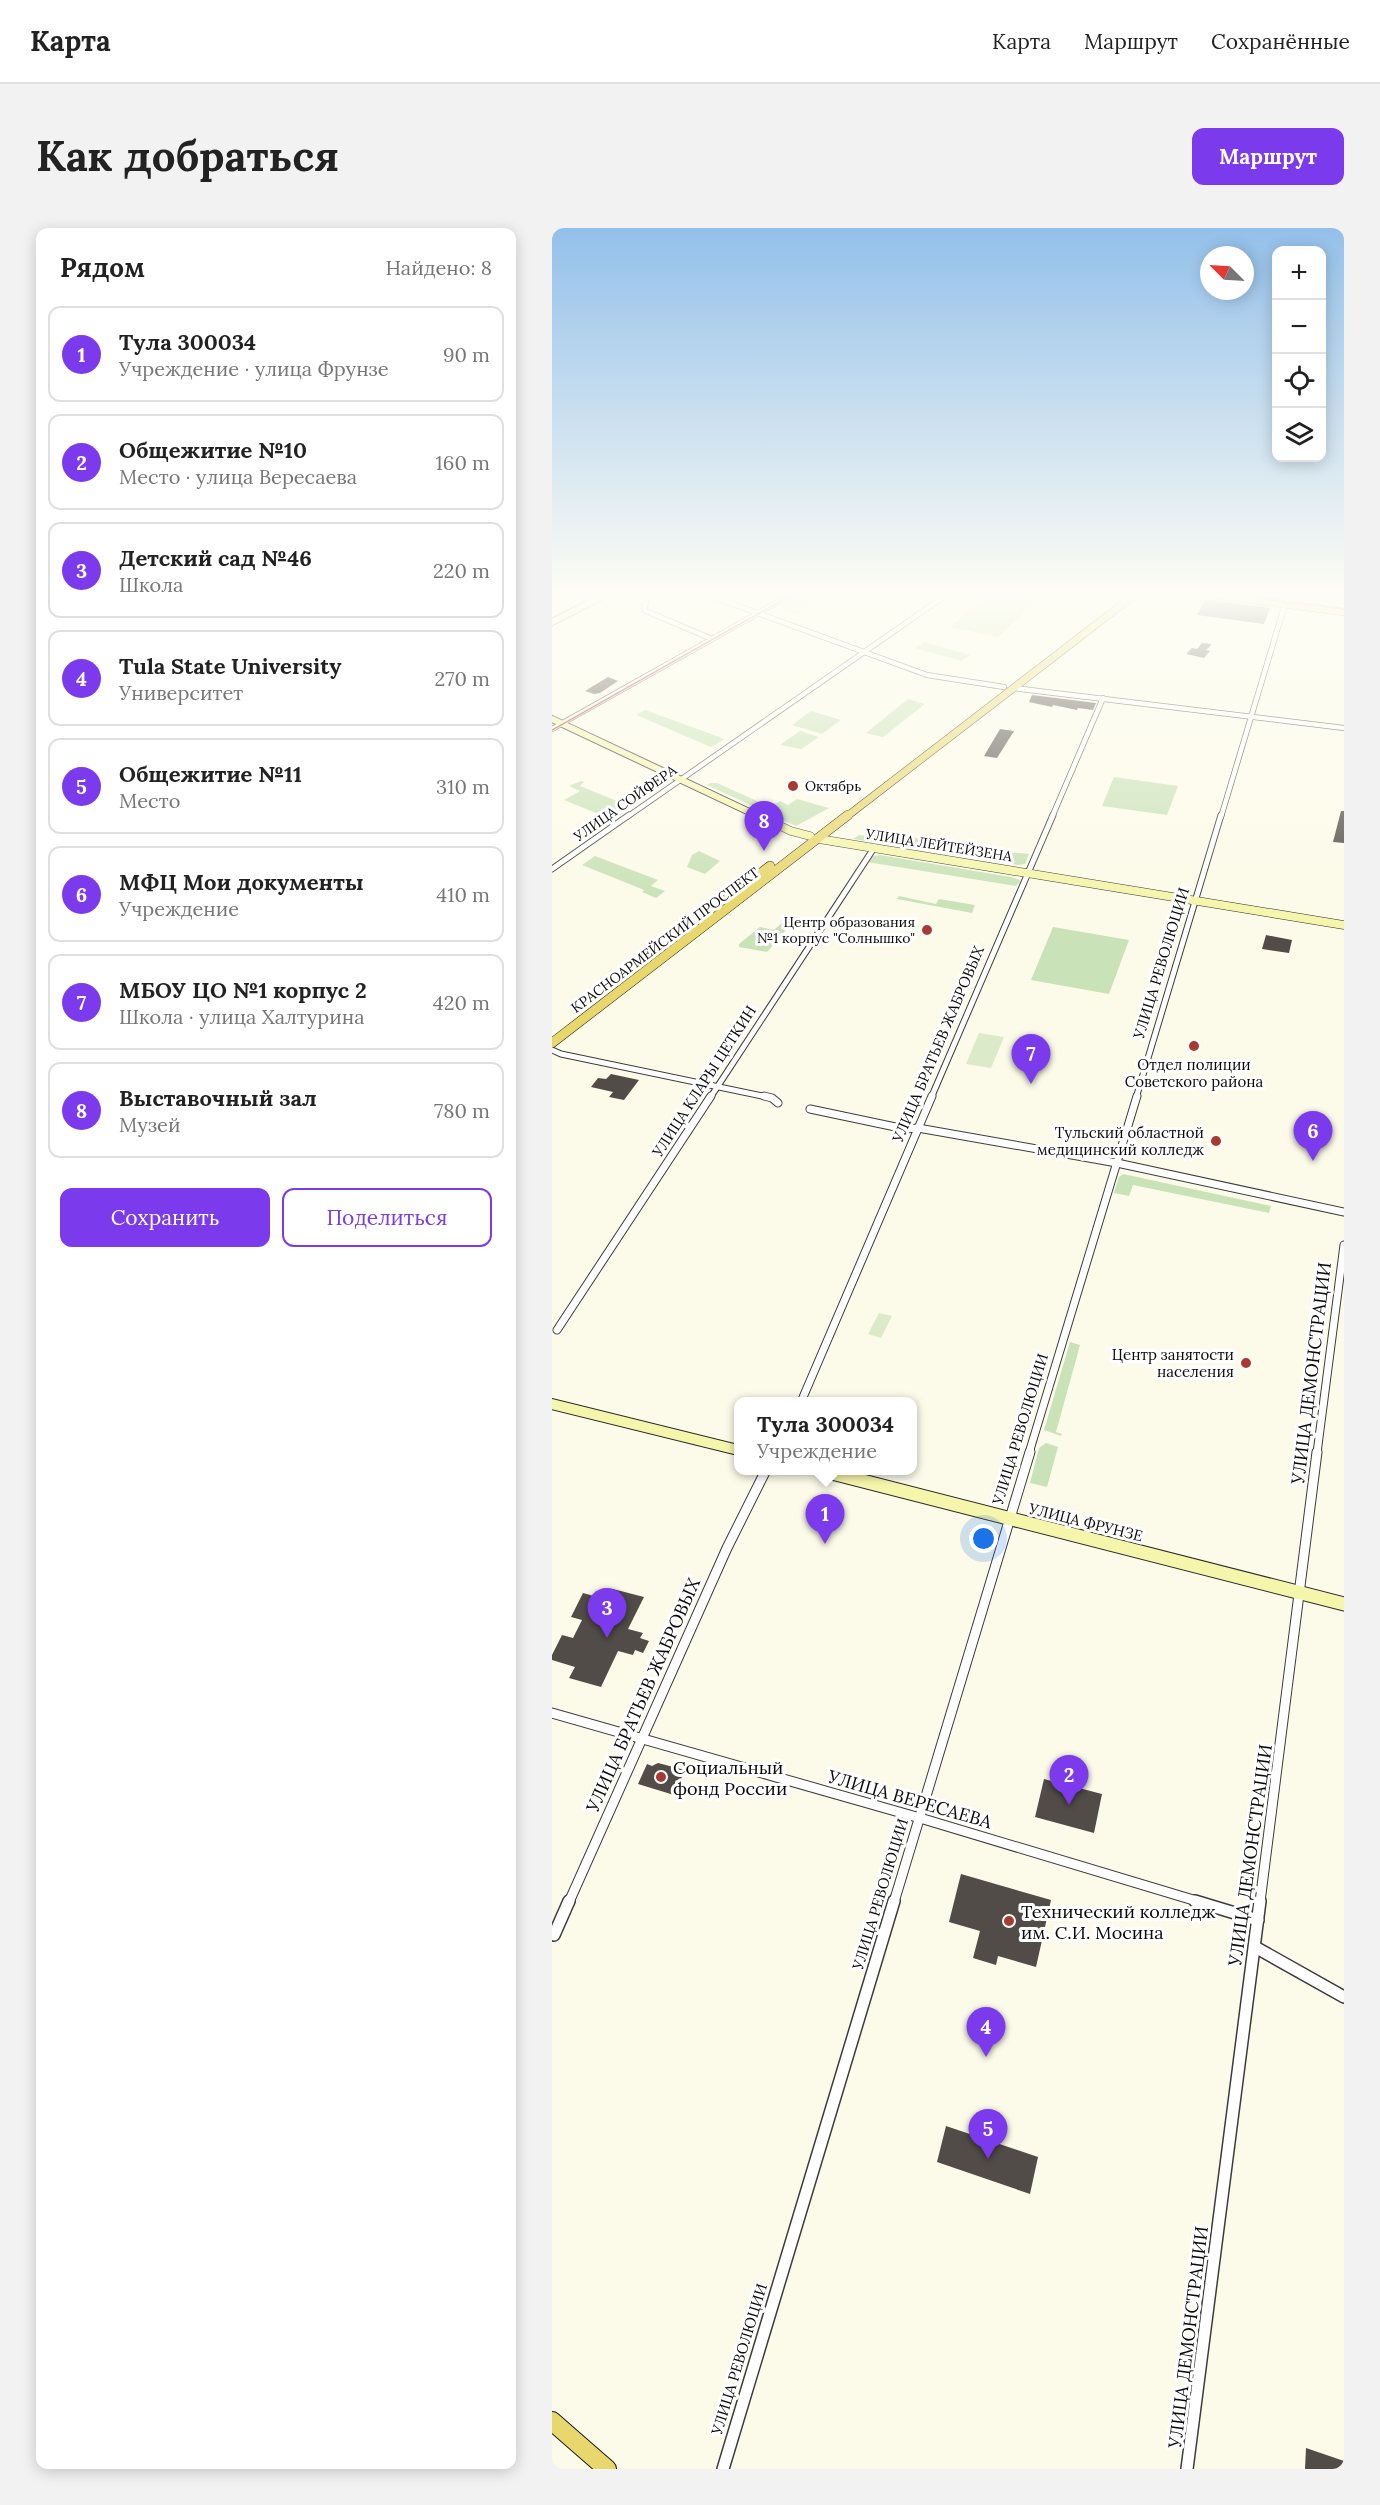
<!DOCTYPE html>
<html lang="ru">
<meta charset="utf-8">
<style>
:root{--surface:#fff;--page:#f2f2f2;--text:#222;--muted:#767676;--line:#e0e0e0;--accent:#7c3aed}
body{margin:0;font-family:Lora,serif;background:var(--page);color:var(--text)}
.controls{position:absolute;right:18px;top:18px;display:grid;overflow:hidden;border-radius:12px;box-shadow:0 3px 15px #0003}
.controls button{width:54px;height:54px;display:grid;place-items:center;padding:0;border:0;border-bottom:2px solid var(--line);background:var(--surface);color:var(--text);font:30px sans-serif}
.compass{position:absolute;left:648px;top:18px;width:54px;height:54px;border-radius:50%;background:var(--surface);box-shadow:0 3px 15px #0003;rotate:294deg}
.you{position:absolute;left:432px;top:1311px;width:21px;height:21px;margin:-15px;border:4px solid #fff;border-radius:50%;background:#1a73e8;box-shadow:0 0 0 9px #1a73e833}
.badge{display:grid;place-items:center;width:39px;height:39px;border-radius:50%;background:var(--accent);color:#fff;font-size:20px;font-weight:700}
.pin{position:absolute;translate:-50% -50px;filter:drop-shadow(0 2px 3px #0008)}
.pin::after{content:'';position:absolute;top:32px;width:21px;height:18px;background:inherit;clip-path:polygon(0 0,100% 0,50% 100%)}
.popup{position:absolute;left:182px;top:1169px;width:183px;height:78px;box-sizing:border-box;display:grid;place-content:center;border-radius:12px;background:var(--surface);filter:drop-shadow(0 2px 4px #0005);font-size:20px;white-space:nowrap;color:var(--muted)}
.popup b{font-size:22px;color:var(--text)}
.popup::after{content:'';position:absolute;left:50%;top:100%;margin-left:-12px;border:12px solid transparent;border-top-color:var(--surface)}
.list{margin:0;padding:0;list-style:none}
h2{display:flex;justify-content:space-between;align-items:center;height:78px;margin:0;padding:0 24px;font-size:26px}
h2 small{font-size:20px;font-weight:400;color:var(--muted)}
.list li{display:grid;grid-template-columns:39px 1fr auto;gap:18px;align-items:center;box-sizing:border-box;height:96px;margin:0 12px 12px;padding:0 12px;border:2px solid var(--line);border-radius:12px}
.list b{display:block;font-size:22px;white-space:nowrap}
.list p{margin:0;font-size:20px;white-space:nowrap;color:var(--muted)}
.list em{font-size:20px;font-style:normal;color:var(--muted)}
.actions{display:flex;gap:12px;padding:18px 24px}
.actions a{flex:1;padding:14px 0;border:2px solid var(--accent);border-radius:12px;text-align:center;font-size:21px;color:var(--accent)}
.actions .main{background:var(--accent);color:#fff}
.icon{flex:none;width:33px;height:33px;fill:none;stroke:currentColor;stroke-width:2;stroke-linecap:round;stroke-linejoin:round}
.map{position:relative;flex:none;width:792px;height:2241px;overflow:hidden;border-radius:12px}
header{display:flex;align-items:center;gap:36px;box-sizing:border-box;height:84px;padding:0 30px;background:var(--surface);border-bottom:2px solid var(--line)}
header strong{font-size:28px}
nav{display:flex;gap:33px;margin-inline-start:auto;font-size:21px}
.intro{display:flex;align-items:center;justify-content:space-between;box-sizing:border-box;height:144px;padding:0 36px}
h1{margin:0;font-size:42px}
.button{padding:15px 27px;border-radius:12px;background:var(--accent);color:#fff;font-size:21px;font-weight:700}
main{display:flex;gap:36px;padding:0 36px}
aside{flex:1;background:var(--surface);border-radius:12px;box-shadow:0 3px 15px #0003}
.map>svg:first-child{display:block}
</style>
<header>
<strong>Карта</strong>
<nav><a>Карта</a><a>Маршрут</a><a>Сохранённые</a></nav>
</header>
<div class="intro"><h1>Как добраться</h1><a class="button">Маршрут</a></div>
<main>
<aside>
<h2>Рядом<small>Найдено: 8</small></h2>
<ul class="list">
<li><span class="badge">1</span><div><b>Тула 300034</b><p>Учреждение · улица Фрунзе</p></div><em>90 m</em></li>
<li><span class="badge">2</span><div><b>Общежитие №10</b><p>Место · улица Вересаева</p></div><em>160 m</em></li>
<li><span class="badge">3</span><div><b>Детский сад №46</b><p>Школа</p></div><em>220 m</em></li>
<li><span class="badge">4</span><div><b>Tula State University</b><p>Университет</p></div><em>270 m</em></li>
<li><span class="badge">5</span><div><b>Общежитие №11</b><p>Место</p></div><em>310 m</em></li>
<li><span class="badge">6</span><div><b>МФЦ Мои документы</b><p>Учреждение</p></div><em>410 m</em></li>
<li><span class="badge">7</span><div><b>МБОУ ЦО №1 корпус 2</b><p>Школа · улица Халтурина</p></div><em>420 m</em></li>
<li><span class="badge">8</span><div><b>Выставочный зал</b><p>Музей</p></div><em>780 m</em></li>
</ul>
<div class="actions"><a class="main">Сохранить</a><a>Поделиться</a></div>
</aside>
<div class="map">
<svg width="792" height="2241" viewBox="0 0 792 2241">
<rect width="100%" height="100%" fill="#fcfbe9"/>
<g fill="#c9e2b7">
<polygon points="438,365 490,368 446,409 398,399"/>
<polygon points="372,414 418,427 409,433 363,420"/>
<polygon points="356,471 373,476 331,509 314,505"/>
<polygon points="93,482 173,511 159,519 84,487"/>
<polygon points="259,483 289,492 270,506 240,497"/>
<polygon points="248,503 267,509 249,521 228,517"/>
<polygon points="562,549 626,558 615,587 550,578"/>
<polygon points="29,553 32,554 28,558 77,578 56,590 12,572 28,563 17,558"/>
<polygon points="158,555 165,555 218,579 228,573 236,577 245,571 277,580 244,598 155,557"/>
<polygon points="316,603 322,604 319,609 334,611 338,605 386,614 380,623 301,611 307,607 315,608 313,607"/>
<path d="M396 614 436 619 437 623C450 625 463 624 477 626L473 636 466 637 392 625 391 624Z"/>
<polygon points="147,623 168,633 153,646 135,639 140,627"/>
<polygon points="328,627 459,649 468,652 468,654 464,658 315,634 321,628"/>
<polygon points="43,628 106,652 99,658 113,663 104,670 90,664 92,662 30,637"/>
<polygon points="347,668 384,676 387,671 423,677 420,685 345,671"/>
<polygon points="230,695 238,697 215,724 187,719 187,716 208,699 222,702"/>
<polygon points="501,699 577,712 557,766 479,752"/>
<polygon points="571,946 719,978 717,985 581,957 577,968 562,965 567,949"/>
<polygon points="518,1114 528,1117 504,1204 510,1206 509,1208 492,1202"/>
<polygon points="494,1215 506,1219 495,1259 478,1255 487,1220"/>
</g>
<g fill="#dbeac8">
<polygon points="248,368 268,373 244,387 225,381"/>
<polygon points="427,805 452,809 439,840 414,836"/>
<polygon points="327,1085 340,1088 329,1110 316,1106"/>
</g>
<g fill="#514c47">
<polygon points="653,371 718,380 712,396 645,387"/>
<polygon points="650,415 660,416 654,422 658,423 652,430 634,426 640,420 645,421"/>
<polygon points="56,449 66,453 48,465 42,466 33,463"/>
<polygon points="480,467 544,475 541,482 526,480 525,482 501,477 500,479 477,474"/>
<polygon points="448,501 462,503 445,530 432,528"/>
<polygon points="789,583 792,583 792,615 781,614"/>
<polygon points="714,707 740,712 737,725 710,721"/>
<polygon points="59,846 87,852 72,872 57,869 61,864 39,859 46,850 54,851"/>
<polygon points="61,1361 92,1369 76,1401 91,1405 88,1410 97,1413 91,1425 83,1422 81,1427 66,1423 49,1459 17,1450 23,1439 0,1432 0,1427 10,1407 21,1410 30,1392 19,1389 31,1365 56,1372"/>
<polygon points="106,1535 133,1542 122,1567 86,1556 95,1536 100,1538"/>
<polygon points="492,1551 550,1566 542,1605 483,1589"/>
<polygon points="409,1646 499,1672 484,1739 446,1728 444,1737 421,1730 428,1703 397,1694"/>
<polygon points="394,1898 486,1929 478,1966 385,1934"/>
<polygon points="754,2220 792,2233 792,2241 753,2241"/>
</g>
<g fill="none" stroke-linecap="round" stroke-linejoin="round">
<g stroke="#3c3c3c" stroke-width="6">
<g id="street-far4">
<polyline points="77,365 94,374 92,381 94,383 160,411"/>
<polyline points="151,365 375,447 452,459"/>
<polyline points="734,371 736,365"/>
<polyline points="461,460 792,500"/>
<polyline points="0,501 242,365"/>
<polyline points="75,589 397,365"/>
<polyline points="500,589 551,470"/>
<polyline points="669,589 733,376"/>
</g>
</g>
<g stroke="#3c3c3c" stroke-width="7">
<g id="street-far3">
<polyline points="0,641 77,587"/>
<polyline points="0,822 9,826 220,870"/>
<polyline points="158,870 322,620"/>
<polyline points="379,870 501,587"/>
<polyline points="584,870 669,587"/>
</g>
</g>
<g stroke="#3c3c3c" stroke-width="9">
<g id="street-far2">
<polyline points="212,868 220,870 226,875"/>
<polyline points="258,881 353,901 366,900 565,935 792,984"/>
<polyline points="5,1102 159,868"/>
<polyline points="249,1174 380,868"/>
<polyline points="477,1225 585,868"/>
<polyline points="765,1225 792,1017"/>
</g>
</g>
<g stroke="#3c3c3c" stroke-width="11">
<g id="street-far1">
<polyline points="0,1485 368,1590 648,1674"/>
<polyline points="17,1674 175,1320 214,1242"/>
<polyline points="342,1674 478,1224"/>
<polyline points="708,1674 765,1224"/>
</g>
</g>
<g stroke="#3c3c3c" stroke-width="14">
<g id="street">
<polyline points="643,1673 706,1692"/>
<polyline points="2,1707 17,1673"/>
<polyline points="703,1719 792,1769"/>
<polyline points="171,2241 342,1673"/>
<polyline points="635,2241 708,1673"/>
</g>
</g>
<g stroke="#2b2b2b" stroke-width="8">
<g id="secondary-far3">
<polyline points="0,394 57,365"/>
<polyline points="0,491 208,589"/>
</g>
</g>
<g stroke="#2b2b2b" stroke-width="9">
<g id="secondary-far2">
<polyline points="205,587 239,603 258,608"/>
<polyline points="267,611 792,697"/>
</g>
</g>
<g stroke="#2b2b2b" stroke-width="12">
<polyline id="secondary-far1" points="0,1176 186,1222"/>
</g>
<g stroke="#2b2b2b" stroke-width="15">
<polyline id="secondary" points="268,1242 792,1376"/>
</g>
<g stroke="#1a1a1a" stroke-width="8">
<g id="primary-far2">
<polyline points="649,365 792,384"/>
<polyline points="294,589 585,365"/>
</g>
</g>
<g stroke="#1a1a1a" stroke-width="10">
<g id="primary-far1">
<polyline points="175,671 218,638"/>
<polyline points="0,815 296,587"/>
</g>
</g>
<g stroke="#1a1a1a" stroke-width="20">
<polyline id="primary" points="0,2193 55,2241"/>
</g>
<use href="#street-far4" stroke="#fff" stroke-width="4.5"/>
<use href="#street-far3" stroke="#fff" stroke-width="5"/>
<use href="#street-far2" stroke="#fff" stroke-width="7"/>
<use href="#street-far1" stroke="#fff" stroke-width="9"/>
<use href="#street" stroke="#fff" stroke-width="11"/>
<use href="#secondary-far3" stroke="#f5f5ab" stroke-width="6"/>
<use href="#secondary-far2" stroke="#f5f5ab" stroke-width="8"/>
<use href="#secondary-far1" stroke="#f5f5ab" stroke-width="10"/>
<use href="#secondary" stroke="#f5f5ab" stroke-width="13"/>
<use href="#primary-far2" stroke="#e8d76d" stroke-width="7"/>
<use href="#primary-far1" stroke="#e8d76d" stroke-width="9"/>
<use href="#primary" stroke="#e8d76d" stroke-width="18"/>
<g stroke="#a83a33" stroke-width="1.5">
<polyline points="662,365 792,381"/>
<polyline points="0,502 243,365"/>
</g>
</g>
<linearGradient id="sky" x2="0" y2="1"><stop stop-color="#93c0ea"/><stop offset="0.54" stop-color="#fefdf5"/><stop offset="1" stop-color="#fefdf5" stop-opacity="0"/></linearGradient>
<rect width="792" height="679" fill="url(#sky)"/>
<g fill="#a83a33" stroke="#fff" stroke-width="2">
<circle cx="241" cy="558" r="6"/>
<circle cx="375" cy="702" r="6"/>
<circle cx="642" cy="818" r="6"/>
<circle cx="664" cy="913" r="6"/>
<circle cx="694" cy="1135" r="6"/>
<circle cx="109" cy="1549" r="6"/>
<circle cx="457" cy="1693" r="6"/>
</g>
<g text-anchor="middle" dominant-baseline="central" stroke-width="6" stroke-linejoin="round" paint-order="stroke">
<g font-size="14" fill="#090909" stroke="#fff" text-anchor="start">
<text x="253" y="558">Октябрь</text>
<text x="363" y="694" text-anchor="end">Центр образования<tspan x="363" dy="16">№1 корпус "Солнышко"</tspan></text>
</g>
<g font-size="14" fill="#090909" stroke="#fff">
<text transform="translate(73 575) rotate(-35)">УЛИЦА СОЙФЕРА</text>
<text transform="translate(387 617) rotate(9)">УЛИЦА ЛЕЙТЕЙЗЕНА</text>
<text transform="translate(113 712) rotate(-37)">КРАСНОАРМЕЙСКИЙ ПРОСПЕКТ</text>
</g>
<g font-size="15" fill="#090909" stroke="#fff">
<text transform="translate(609 735) rotate(-73)">УЛИЦА РЕВОЛЮЦИИ</text>
<text transform="translate(386 816) rotate(-67)">УЛИЦА БРАТЬЕВ ЖАБРОВЫХ</text>
<text transform="translate(152 853) rotate(-57)">УЛИЦА КЛАРЫ ЦЕТКИН</text>
<text transform="translate(468 1201) rotate(-73)">УЛИЦА РЕВОЛЮЦИИ</text>
<text transform="translate(534 1294) rotate(14)">УЛИЦА ФРУНЗЕ</text>
<text transform="translate(328 1666) rotate(-73)">УЛИЦА РЕВОЛЮЦИИ</text>
<text transform="translate(187 2131) rotate(-73)">УЛИЦА РЕВОЛЮЦИИ</text>
</g>
<g font-size="15" fill="#090909" stroke="#fff" text-anchor="end">
<text x="642" y="836" text-anchor="middle">Отдел полиции<tspan x="642" dy="17">Советского района</tspan></text>
<text x="652" y="904">Тульский областной<tspan x="652" dy="17">медицинский колледж</tspan></text>
<text x="682" y="1126">Центр занятости<tspan x="682" dy="17">населения</tspan></text>
</g>
<g font-size="18" fill="#090909" stroke="#fff">
<text transform="translate(759 1145) rotate(-83)">УЛИЦА ДЕМОНСТРАЦИИ</text>
<text transform="translate(91 1467) rotate(-66)">УЛИЦА БРАТЬЕВ ЖАБРОВЫХ</text>
<text transform="translate(358 1571) rotate(16)">УЛИЦА ВЕРЕСАЕВА</text>
<text transform="translate(698 1627) rotate(-82)">УЛИЦА ДЕМОНСТРАЦИИ</text>
<text transform="translate(636 2109) rotate(-83)">УЛИЦА ДЕМОНСТРАЦИИ</text>
</g>
<g font-size="18" fill="#090909" stroke="#fff" text-anchor="start">
<text x="121" y="1539">Социальный<tspan x="121" dy="21">фонд России</tspan></text>
<text x="469" y="1683">Технический колледж<tspan x="469" dy="21">им. С.И. Мосина</tspan></text>
</g>
</g>
</svg>
<div class="controls">
<button>+</button>
<button>−</button>
<button><svg class="icon" aria-label="locate" viewBox="0 0 24 24"><circle cx="12" cy="12" r="6"/><path d="M12 2v4M12 18v4M2 12h4M18 12h4"/></svg></button>
<button><svg class="icon" aria-label="layers" viewBox="0 0 24 24"><path d="M12 4l9 5-9 5-9-5zM3 14l9 5 9-5"/></svg></button>
</div>
<svg class="compass" viewBox="-18 -18 36 36"><path d="M0-13l5 13h-10z" fill="#e53935"/><path d="M0 13l5-13h-10z" fill="#767676"/></svg>
<div class="you"></div>
<div class="pin badge" style="left:273px;top:1316px">1</div>
<div class="popup"><b>Тула 300034</b>Учреждение</div>
<div class="pin badge" style="left:517px;top:1577px">2</div>
<div class="pin badge" style="left:55px;top:1410px">3</div>
<div class="pin badge" style="left:434px;top:1829px">4</div>
<div class="pin badge" style="left:436px;top:1931px">5</div>
<div class="pin badge" style="left:761px;top:933px">6</div>
<div class="pin badge" style="left:479px;top:856px">7</div>
<div class="pin badge" style="left:212px;top:623px">8</div>
</div>
</main>
